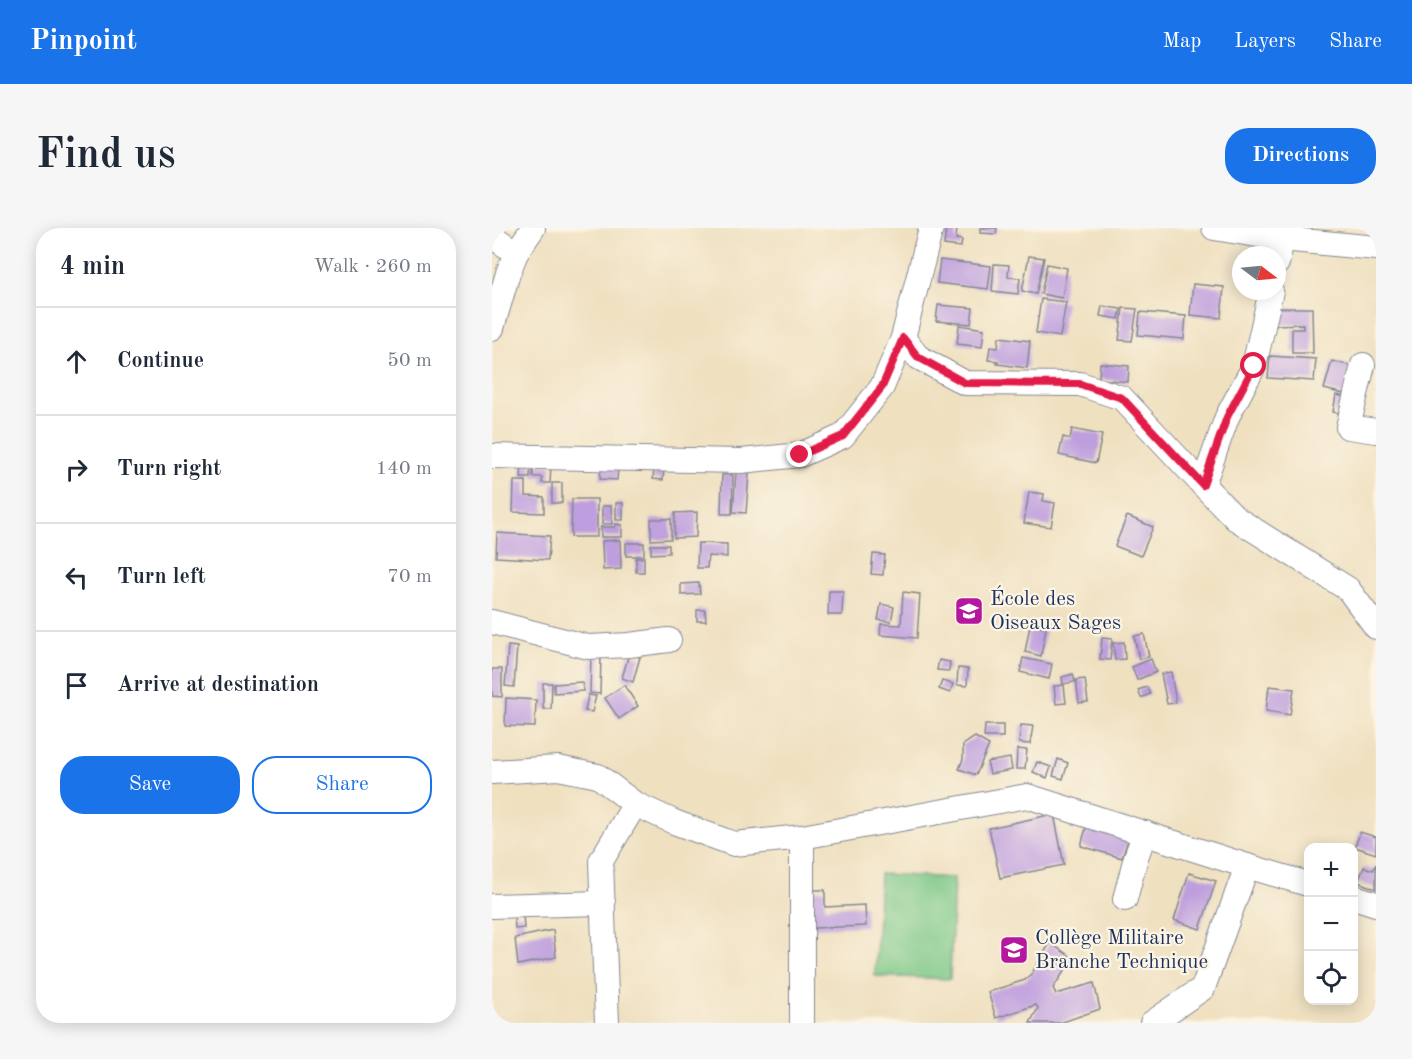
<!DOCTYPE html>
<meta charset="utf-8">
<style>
:root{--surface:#fff;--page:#f6f6f7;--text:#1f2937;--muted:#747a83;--line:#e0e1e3;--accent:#1a73e8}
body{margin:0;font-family:"Old Standard TT",serif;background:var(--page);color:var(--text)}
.controls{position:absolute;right:18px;bottom:18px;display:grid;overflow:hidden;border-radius:12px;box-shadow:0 3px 15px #0003}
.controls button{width:54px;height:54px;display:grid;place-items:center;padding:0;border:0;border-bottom:2px solid var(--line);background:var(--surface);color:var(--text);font:30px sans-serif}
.compass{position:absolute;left:740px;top:18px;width:54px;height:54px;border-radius:50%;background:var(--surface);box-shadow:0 3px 15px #0003;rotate:106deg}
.stop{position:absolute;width:18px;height:18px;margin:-14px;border:4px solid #e11d48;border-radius:50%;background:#fff}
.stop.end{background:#e11d48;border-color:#fff;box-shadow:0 2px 6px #0008}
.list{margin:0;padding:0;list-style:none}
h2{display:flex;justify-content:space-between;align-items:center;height:78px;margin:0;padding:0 24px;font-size:26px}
h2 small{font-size:20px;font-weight:400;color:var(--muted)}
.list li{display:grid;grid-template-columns:39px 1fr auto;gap:18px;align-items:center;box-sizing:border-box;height:108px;padding:0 24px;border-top:2px solid var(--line)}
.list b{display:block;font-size:22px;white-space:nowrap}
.list em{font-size:20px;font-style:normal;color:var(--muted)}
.actions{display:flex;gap:12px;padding:18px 24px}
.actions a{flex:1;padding:14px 0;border:2px solid var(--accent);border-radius:24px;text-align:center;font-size:21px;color:var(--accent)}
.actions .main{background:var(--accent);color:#fff}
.icon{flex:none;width:33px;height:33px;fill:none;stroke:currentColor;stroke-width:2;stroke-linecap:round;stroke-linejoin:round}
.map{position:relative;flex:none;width:884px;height:795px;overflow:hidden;border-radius:24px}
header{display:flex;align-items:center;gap:36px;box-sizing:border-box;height:84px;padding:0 30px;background:var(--accent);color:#fff}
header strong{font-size:28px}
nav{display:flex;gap:33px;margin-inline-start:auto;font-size:21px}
.intro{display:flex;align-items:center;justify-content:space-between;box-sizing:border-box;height:144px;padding:0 36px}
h1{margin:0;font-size:42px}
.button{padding:15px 27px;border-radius:24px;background:var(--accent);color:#fff;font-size:21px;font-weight:700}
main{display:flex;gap:36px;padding:0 36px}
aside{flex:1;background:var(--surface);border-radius:24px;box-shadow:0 3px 15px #0003}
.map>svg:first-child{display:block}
</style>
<header>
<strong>Pinpoint</strong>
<nav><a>Map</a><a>Layers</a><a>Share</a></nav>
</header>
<div class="intro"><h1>Find us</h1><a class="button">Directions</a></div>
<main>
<aside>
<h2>4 min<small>Walk · 260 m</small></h2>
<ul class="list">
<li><svg class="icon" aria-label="ahead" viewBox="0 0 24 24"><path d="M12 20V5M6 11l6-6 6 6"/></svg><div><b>Continue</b></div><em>50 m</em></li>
<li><svg class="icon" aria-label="right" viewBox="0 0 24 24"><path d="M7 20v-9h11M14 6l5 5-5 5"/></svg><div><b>Turn right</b></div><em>140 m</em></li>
<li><svg class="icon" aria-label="left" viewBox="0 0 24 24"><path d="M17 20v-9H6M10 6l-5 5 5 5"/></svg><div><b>Turn left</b></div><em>70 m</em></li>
<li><svg class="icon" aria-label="arrive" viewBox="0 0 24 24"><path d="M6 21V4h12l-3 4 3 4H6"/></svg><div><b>Arrive at destination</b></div></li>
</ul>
<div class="actions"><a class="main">Save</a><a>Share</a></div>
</aside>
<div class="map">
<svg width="884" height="795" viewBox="0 0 884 795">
<rect width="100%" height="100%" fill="#fcf5e5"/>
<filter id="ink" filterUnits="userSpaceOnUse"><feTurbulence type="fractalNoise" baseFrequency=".0167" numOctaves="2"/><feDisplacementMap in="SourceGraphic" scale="12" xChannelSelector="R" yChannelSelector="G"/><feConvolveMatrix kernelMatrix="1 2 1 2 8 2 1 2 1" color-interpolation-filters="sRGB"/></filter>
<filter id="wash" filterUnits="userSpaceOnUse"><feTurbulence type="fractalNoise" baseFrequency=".008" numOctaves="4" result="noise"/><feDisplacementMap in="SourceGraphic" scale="24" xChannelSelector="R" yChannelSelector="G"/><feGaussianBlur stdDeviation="1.35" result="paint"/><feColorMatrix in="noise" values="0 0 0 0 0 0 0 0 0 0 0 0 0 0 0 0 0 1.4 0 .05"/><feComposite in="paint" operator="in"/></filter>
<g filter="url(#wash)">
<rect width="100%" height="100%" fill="#efe0c0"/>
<polygon fill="#7dc887" stroke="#4c7c72" stroke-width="1.5" points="388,646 462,650 458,751 383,748"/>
<g id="blocks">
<g fill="#be9ede">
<polygon points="454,0 465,0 464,11 470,12 469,19 452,17"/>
<polygon points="488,0 505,0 504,6 488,5"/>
<polygon points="537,28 552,30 544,66 530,63"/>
<polygon points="448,32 499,38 496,61 445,55"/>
<polygon points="502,36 517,37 516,49 528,50 526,66 500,63"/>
<polygon points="555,36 575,40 570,70 549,66"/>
<polygon points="701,56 732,59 729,90 698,87"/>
<polygon points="549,71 574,74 568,109 544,105"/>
<polygon points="446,77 481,80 479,96 444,93"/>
<polygon points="610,78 629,81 627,91 608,88"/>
<polygon points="631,80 645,81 640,113 627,112"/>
<polygon points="784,80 820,80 821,125 800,125 800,101 811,101 811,96 784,97"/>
<polygon points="648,84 694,88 692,111 646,107"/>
<polygon points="467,97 492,101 490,119 465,116"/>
<polygon points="507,109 538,113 535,140 505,136 506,133 496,132 498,119 506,120"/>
<polygon points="778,128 824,131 822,153 776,150"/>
<polygon points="840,133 859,138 852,166 832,161"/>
<polygon points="608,135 637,138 636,154 607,151"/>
<polygon points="844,167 854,169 850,186 841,184"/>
<polygon points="580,201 610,207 604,235 567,227 571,209 578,211"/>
<polygon points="30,236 39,236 38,250 29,250"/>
<polygon points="41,236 59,237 58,255 50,255 50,249 41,249"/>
<polygon points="109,239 126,239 125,252 108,251"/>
<polygon points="162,240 172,241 171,252 161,251"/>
<polygon points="244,244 257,245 254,285 241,284"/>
<polygon points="230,247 241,247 240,286 229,286"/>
<polygon points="22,253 34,253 34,268 52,269 52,285 21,284"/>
<rect x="60" y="255" width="10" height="20"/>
<polygon points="537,264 552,266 551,273 563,275 559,299 532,295"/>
<polygon points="80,271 105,271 105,309 79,309"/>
<rect x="124" y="275" width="7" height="17"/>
<polygon points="110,278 119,278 120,296 110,296"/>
<polygon points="205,284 204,309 182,310 183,285"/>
<polygon points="635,288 661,299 649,328 623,318"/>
<polygon points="159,291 179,291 179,311 159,312"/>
<polygon points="123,296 130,297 130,309 109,309 109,299 123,299"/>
<polygon points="5,305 58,308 56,332 4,329"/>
<polygon points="128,312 129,341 111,342 110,313"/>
<rect x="134" y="315" width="18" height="13"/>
<polygon points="206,315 235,316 235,329 216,328 215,340 205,340"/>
<polygon points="159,317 177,317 177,325 159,326"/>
<polygon points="381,326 393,327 391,347 379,346"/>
<rect x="144" y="330" width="8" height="14"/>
<polygon points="207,355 208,366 189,367 189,356"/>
<polygon points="337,363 351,363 350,387 336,387"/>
<polygon points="411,364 428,366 425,410 388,407 389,396 409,397"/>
<polygon points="389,376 402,379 399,394 386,392"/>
<polygon points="205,382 213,382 214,393 205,393"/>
<polygon points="538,397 554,400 549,428 533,424"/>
<polygon points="652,406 657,429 647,431 642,408"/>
<polygon points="610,410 620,411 618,432 608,431"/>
<polygon points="632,414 633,431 623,432 621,415"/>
<polygon points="16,418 25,419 22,459 13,458"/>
<polygon points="137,426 148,429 141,454 130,450"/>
<polygon points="99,428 109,428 108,466 98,465"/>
<polygon points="531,430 560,436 557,451 528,444"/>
<polygon points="659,431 664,444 645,452 640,439"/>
<polygon points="447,432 458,434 457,443 445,442"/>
<polygon points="466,440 476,441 475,458 465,457"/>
<polygon points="0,441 10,441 10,469 0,468"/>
<polygon points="679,444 684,475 675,476 669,446"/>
<polygon points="581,446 583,454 571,456 570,449"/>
<polygon points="593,451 596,474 587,475 584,452"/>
<polygon points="450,453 461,456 458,465 447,461"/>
<polygon points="90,454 91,463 62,465 62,456"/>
<polygon points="51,455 60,455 59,481 51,481"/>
<polygon points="132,457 146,478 127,491 113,470"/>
<polygon points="572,457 574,475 564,476 562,458"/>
<polygon points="777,458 802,461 798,487 774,483"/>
<polygon points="655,459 658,466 649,470 646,462"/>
<polygon points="96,467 104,468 100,484 93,483"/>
<polygon points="14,470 44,472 43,499 13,498"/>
<polygon points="493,497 511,497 511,509 492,509"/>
<polygon points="529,497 541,498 538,516 527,515"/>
<polygon points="483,509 497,517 484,547 467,541 471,531 471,517"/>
<polygon points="525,521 535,522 533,541 524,541"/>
<polygon points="518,530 520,542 498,546 495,534"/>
<polygon points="566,531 576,535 571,551 561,548"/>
<polygon points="545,534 559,539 555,550 541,544"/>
<polygon points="562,586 572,637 508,650 497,600"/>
<polygon points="595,596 637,609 630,630 589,618"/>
<polygon points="868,604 884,609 884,626 863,619"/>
<polygon points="884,636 884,661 866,654 872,639 881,642"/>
<polygon points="697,645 724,653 708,701 682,692"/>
<polygon points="319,662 333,662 333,679 373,677 374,698 321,700"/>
<polygon points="22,687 31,687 32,700 23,701"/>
<polygon points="61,702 64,729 26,737 23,710"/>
<polygon points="558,715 581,730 561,760 564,766 602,755 608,781 568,795 538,795 546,780 544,777 504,790 496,764 533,752 540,745"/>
</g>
</g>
</g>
<g filter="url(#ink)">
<use href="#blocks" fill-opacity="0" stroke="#85888f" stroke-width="1.5"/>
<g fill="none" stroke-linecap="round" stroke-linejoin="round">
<g stroke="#85888f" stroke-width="26">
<g id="minor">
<polyline points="722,0 790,11 884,20"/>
<polyline points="0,8 24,25"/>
<polyline points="785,35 790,11"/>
<polyline points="0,100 16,45 24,25 41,0"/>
<polyline points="411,110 426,129 473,155 588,156 630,170 711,257 743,290 856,361 884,399"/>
<polyline points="871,137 856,199 884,203"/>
<polyline points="0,228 249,233 308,227 351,208 390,159 411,110 439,0"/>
<polyline points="711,257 735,189 762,138 779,63"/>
<polyline points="0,394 96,419 137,417 177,412"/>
<polyline points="0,544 66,540 106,548 143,576 182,594 242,616 310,609 535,568 755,638 816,656"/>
<polyline points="310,609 310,795"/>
<polyline points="862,669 884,676"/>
<polyline points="633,671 644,629 653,605"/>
<polyline points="0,678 111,675"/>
<polyline points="115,795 109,633 143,576"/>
<polyline points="660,795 711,760 755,638"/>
</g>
</g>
<use href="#minor" stroke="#fff" stroke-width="24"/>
</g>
</g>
<g fill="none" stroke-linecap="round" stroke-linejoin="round" filter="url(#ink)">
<polyline stroke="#e11d48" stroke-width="8" points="308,227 351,208 390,159 411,110 426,129 473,155 588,156 630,170 711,257 735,189 762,138"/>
</g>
<defs>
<g id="school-square" transform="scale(1.5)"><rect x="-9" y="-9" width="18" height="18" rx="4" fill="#b5179e" stroke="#fcf5e5"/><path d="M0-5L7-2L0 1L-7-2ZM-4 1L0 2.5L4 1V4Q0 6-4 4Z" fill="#fff"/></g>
</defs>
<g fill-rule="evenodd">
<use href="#school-square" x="477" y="383"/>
<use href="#school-square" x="522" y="722"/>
</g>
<g text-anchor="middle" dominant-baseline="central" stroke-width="4.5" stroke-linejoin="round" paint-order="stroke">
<g font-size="21" fill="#1b2f5e" stroke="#fcf5e5" text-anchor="start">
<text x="498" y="371">École des<tspan x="498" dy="24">Oiseaux Sages</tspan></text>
<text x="543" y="710">Collège Militaire<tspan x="543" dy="24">Branche Technique</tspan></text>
</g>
</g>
</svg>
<div class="controls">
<button>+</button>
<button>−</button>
<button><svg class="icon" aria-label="locate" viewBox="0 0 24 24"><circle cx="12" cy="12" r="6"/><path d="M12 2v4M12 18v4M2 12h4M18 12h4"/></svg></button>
</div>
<svg class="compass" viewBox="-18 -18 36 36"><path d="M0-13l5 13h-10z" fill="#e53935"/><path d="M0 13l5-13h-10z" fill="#747a83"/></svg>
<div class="stop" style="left:762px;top:138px"></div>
<div class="stop end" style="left:308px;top:227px"></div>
</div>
</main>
